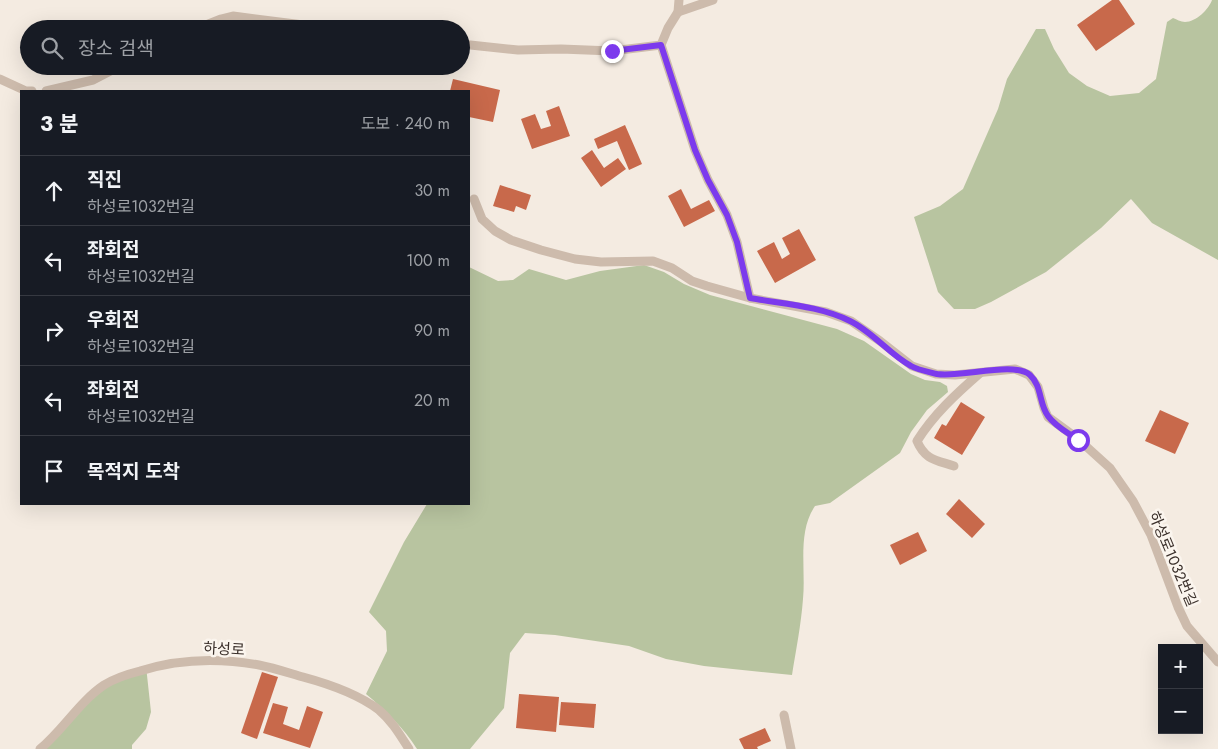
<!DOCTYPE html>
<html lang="ko">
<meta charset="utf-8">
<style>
:root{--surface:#171b24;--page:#20242c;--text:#f1f3f6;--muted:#9ea1a6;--line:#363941}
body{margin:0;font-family:Jost,"Noto Sans KR",sans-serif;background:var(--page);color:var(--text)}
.controls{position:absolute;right:15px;bottom:15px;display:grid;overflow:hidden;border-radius:0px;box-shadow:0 5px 20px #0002}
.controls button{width:45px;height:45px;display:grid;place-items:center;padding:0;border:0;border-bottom:1px solid var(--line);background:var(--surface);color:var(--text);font:25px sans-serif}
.stop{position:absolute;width:15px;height:15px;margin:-11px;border:4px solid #7c3aed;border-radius:50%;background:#fff}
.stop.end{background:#7c3aed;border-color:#fff;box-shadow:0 1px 5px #0008}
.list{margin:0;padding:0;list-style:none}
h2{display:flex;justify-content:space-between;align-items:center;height:65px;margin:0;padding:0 20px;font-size:21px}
h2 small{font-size:16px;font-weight:400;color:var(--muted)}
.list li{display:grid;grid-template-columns:32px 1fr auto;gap:15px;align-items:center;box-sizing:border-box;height:70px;padding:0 20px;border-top:1px solid var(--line)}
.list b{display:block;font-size:19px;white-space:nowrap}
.list p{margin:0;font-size:16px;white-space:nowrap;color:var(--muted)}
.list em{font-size:16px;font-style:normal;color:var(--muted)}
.icon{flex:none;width:28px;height:28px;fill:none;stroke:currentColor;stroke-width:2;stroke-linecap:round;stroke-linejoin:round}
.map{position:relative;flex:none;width:1218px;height:749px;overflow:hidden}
.search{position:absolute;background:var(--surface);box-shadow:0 5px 20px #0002;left:20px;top:20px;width:450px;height:55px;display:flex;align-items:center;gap:12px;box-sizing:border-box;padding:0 18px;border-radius:28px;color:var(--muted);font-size:19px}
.panel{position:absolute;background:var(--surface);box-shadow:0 5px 20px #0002;left:20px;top:90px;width:450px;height:415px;border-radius:0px}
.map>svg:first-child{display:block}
</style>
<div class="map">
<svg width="1218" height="749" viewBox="0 0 1218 749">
<rect width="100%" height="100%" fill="#f4ebe1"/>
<g fill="#b8c4a0">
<path d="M1212 0H1218V260L1152 223 1131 199 1101 228 1046 272 991 302 975 309H954L938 292 914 217 940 206 963 189 998 109 1007 79 1036 29H1045L1054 49 1069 73 1087 86 1110 96 1139 93 1156 79 1167 22 1173 18C1176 19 1181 22 1185 22 1196 22 1209 9 1212 0Z"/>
<path d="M644 265 664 272 684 284 710 295 837 329 864 341 911 374 925 380 940 382 947 386 948 392 927 410 911 432 900 453 830 503 815 506C797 532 806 569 803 599 801 625 796 650 792 675L704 666 666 659 629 646 555 635 525 633 510 653 504 708 470 749H417C403 727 386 711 366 694L387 651 386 631 369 612 404 542 427 504H469V267L498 281 513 280 529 269 566 280 600 271Z"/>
<polygon points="146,666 151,712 146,729 132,745 132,749 46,749 107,682"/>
</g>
<g fill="#c8694b">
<polygon points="1112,0 1119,0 1135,24 1096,51 1077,25"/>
<polygon points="453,79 500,90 493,122 469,117 469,91 450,91"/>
<polygon points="559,106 570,136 532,149 521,119 535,114 541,129 551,126 546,111"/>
<polygon points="625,125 642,164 629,170 617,141 598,149 594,139"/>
<polygon points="592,150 604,168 618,158 626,169 601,187 581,158"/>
<polygon points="500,185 531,195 526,210 516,206 514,212 493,206"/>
<polygon points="681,189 691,209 709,200 715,211 684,227 668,196"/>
<polygon points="799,229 816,260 775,283 757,251 774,242 782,259 790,254 782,238"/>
<polygon points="961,402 985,417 962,455 934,438 942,424 946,426"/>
<polygon points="1160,410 1189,423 1175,454 1145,441"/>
<polygon points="959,499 985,524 972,538 946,514"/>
<polygon points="918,532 927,551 900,565 890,545"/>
<polygon points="262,672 278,677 257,739 241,733"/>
<polygon points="519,694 559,697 556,732 516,728"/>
<polygon points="561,702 596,704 594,728 559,725"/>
<polygon points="273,703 288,707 283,724 299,730 307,706 323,712 310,748 263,733"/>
<polygon points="765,728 771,741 757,747 758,749 744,749 739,739"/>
</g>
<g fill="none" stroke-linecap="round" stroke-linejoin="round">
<g stroke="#cdbbac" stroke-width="9">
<polyline points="678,12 713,0"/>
<polyline points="196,29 221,19 233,16 335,29"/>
<polyline points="461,44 518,50 561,49 612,51 661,45 668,28 678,12 679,0"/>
<polyline points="661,45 695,150 708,180 727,215 737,242 750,298"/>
<polyline points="0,79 26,91 32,91"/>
<polyline points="46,91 93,80 120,66"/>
<polyline points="474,199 482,219 495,231 511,240 541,250 575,259 601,262 653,261 672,268 692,281 707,286 750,298 826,312 851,321 880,341 912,366 936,374 955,375 1015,369 1029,375 1038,387 1044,408 1048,417 1078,439 1110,468 1133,501 1151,535 1178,607 1187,626 1218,662"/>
<path d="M954 466C936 460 925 460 917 441 934 414 956 394 980 373"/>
<polyline points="784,715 791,749"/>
<path d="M40 749C63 730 79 702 104 685 115 678 128 674 140 671 178 659 220 658 259 665 274 668 289 673 303 677 329 684 358 694 379 710 392 721 400 735 409 749"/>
</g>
</g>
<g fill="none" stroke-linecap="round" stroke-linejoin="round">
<path stroke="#7c3aed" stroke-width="6" d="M612 51 661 45 695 150 708 180 727 215 737 242 750 298C783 304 820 306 850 321 873 332 890 355 911 366 918 370 929 372 937 374 961 378 1014 361 1030 375 1042 386 1039 404 1048 416 1055 426 1068 433 1078 440"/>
</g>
<g text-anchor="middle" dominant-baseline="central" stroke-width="5" stroke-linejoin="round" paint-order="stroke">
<g font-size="15" fill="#3b302b" stroke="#fbf5ee">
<text transform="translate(1173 559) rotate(67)">하성로1032번길</text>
<text transform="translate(224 649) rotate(3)">하성로</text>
</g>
</g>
</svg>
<div class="controls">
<button>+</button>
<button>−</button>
</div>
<div class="stop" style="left:1078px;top:440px"></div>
<div class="stop end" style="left:612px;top:51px"></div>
<div class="search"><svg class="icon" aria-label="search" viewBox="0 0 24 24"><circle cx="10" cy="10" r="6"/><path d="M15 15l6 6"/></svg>장소 검색</div>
<section class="panel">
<h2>3 분<small>도보 · 240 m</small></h2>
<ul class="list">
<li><svg class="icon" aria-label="ahead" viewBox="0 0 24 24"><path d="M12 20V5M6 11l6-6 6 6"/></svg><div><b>직진</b><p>하성로1032번길</p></div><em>30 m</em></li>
<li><svg class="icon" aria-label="left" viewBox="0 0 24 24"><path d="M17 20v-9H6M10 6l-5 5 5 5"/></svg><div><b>좌회전</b><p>하성로1032번길</p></div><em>100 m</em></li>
<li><svg class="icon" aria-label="right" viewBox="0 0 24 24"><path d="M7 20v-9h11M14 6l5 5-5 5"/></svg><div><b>우회전</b><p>하성로1032번길</p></div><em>90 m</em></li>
<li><svg class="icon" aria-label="left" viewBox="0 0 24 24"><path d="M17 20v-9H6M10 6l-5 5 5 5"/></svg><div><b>좌회전</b><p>하성로1032번길</p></div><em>20 m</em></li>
<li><svg class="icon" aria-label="arrive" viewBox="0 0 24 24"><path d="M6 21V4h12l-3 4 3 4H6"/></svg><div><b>목적지 도착</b></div></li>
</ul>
</section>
</div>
